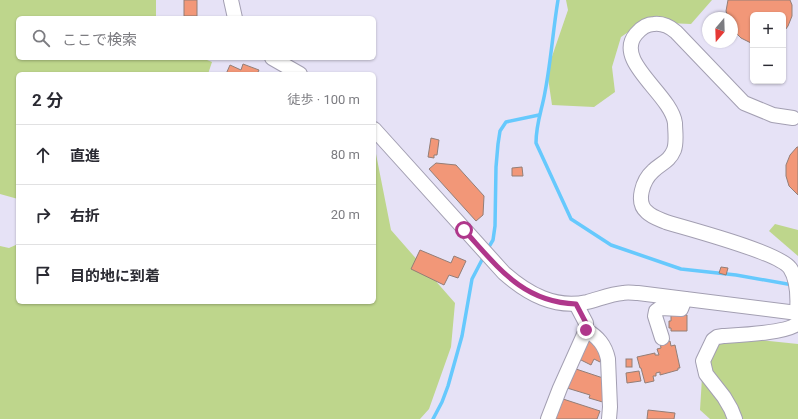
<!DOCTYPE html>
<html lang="ja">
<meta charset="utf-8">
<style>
:root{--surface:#fff;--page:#f7f7f7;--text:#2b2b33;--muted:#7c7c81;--line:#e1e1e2}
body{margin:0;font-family:Roboto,"Noto Sans JP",sans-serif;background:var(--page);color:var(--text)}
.controls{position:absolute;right:12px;top:12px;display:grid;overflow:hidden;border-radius:6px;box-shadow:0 1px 3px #0004}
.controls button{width:36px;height:36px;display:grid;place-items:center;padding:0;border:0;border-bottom:1px solid var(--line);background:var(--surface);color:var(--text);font:20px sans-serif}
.compass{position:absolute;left:702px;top:12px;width:36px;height:36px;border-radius:50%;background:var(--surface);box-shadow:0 1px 3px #0004;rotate:199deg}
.stop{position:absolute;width:12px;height:12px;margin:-9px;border:3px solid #af378b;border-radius:50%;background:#fff}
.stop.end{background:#af378b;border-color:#fff;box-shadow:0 1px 4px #0008}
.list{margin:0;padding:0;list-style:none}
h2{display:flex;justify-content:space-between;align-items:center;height:52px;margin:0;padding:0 16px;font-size:17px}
h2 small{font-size:13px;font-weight:400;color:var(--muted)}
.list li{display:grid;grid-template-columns:26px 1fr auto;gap:12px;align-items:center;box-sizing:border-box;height:60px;padding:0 16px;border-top:1px solid var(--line)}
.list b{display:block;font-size:15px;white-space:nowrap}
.list em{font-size:13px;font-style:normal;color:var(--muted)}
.icon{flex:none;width:22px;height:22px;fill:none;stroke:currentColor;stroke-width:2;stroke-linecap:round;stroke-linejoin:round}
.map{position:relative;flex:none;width:798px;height:419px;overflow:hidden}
.search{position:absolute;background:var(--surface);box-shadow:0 1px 3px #0004;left:16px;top:16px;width:360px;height:44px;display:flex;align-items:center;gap:10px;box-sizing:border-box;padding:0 14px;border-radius:6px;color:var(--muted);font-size:15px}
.panel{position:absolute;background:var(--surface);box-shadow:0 1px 3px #0004;left:16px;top:72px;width:360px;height:232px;border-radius:6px}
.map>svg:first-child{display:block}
</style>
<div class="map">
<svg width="798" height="419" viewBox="0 0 798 419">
<rect width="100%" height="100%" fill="#e6e2f6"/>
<g fill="#bed68c">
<polygon points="0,0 156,0 156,18 18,18 18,58 202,58 212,62 208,74 18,74 18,199 0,194"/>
<polygon points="566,0 712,0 691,24 643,22 621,37 612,67 615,92 594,107 552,105 547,71 568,10"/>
<polygon points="374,153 376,154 391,230 455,303 451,347 429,409 420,419 0,419 0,246 9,248 18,244 18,302 374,302"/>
<polygon points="775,224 798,230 798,256 769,231"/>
<polygon points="723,336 798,344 798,419 710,419 700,410 703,361"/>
</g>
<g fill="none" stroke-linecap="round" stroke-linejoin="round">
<g stroke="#66c9fd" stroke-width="3.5">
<path d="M558 0C553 30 551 61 545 92 542 110 536 123 536 143L571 219 611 245 681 269 736 275 793 285"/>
<polyline points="487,250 493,240 495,226 496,167 498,144 500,131 506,122 539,115"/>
<polyline points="433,419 442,402 448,386 462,336 472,279 484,256"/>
</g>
</g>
<g fill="#f29778" stroke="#937e77">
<rect x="184" y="0" width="13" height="16"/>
<polygon points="728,0 790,0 792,5 792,16 788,26 783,33 783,15 753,15 753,43 751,43 741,38 732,29 732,18 728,18 726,11"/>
<polygon points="243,64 259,70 258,72 261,74 226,74 230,65 241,70"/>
<polygon points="431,138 439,140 437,155 434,155 434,158 428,157"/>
<polygon points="797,147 798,147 798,195 789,186 786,176 786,165 790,155"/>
<polygon points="436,163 456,165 484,196 483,215 476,221 429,169"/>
<polygon points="522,167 523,176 512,176 512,168"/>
<polygon points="420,250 451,263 454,256 466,261 458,278 449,275 444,285 411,269"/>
<polygon points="721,267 728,268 726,275 719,273"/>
<polygon points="671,315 687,315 687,331 671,331 671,328 669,328 669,321 671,321"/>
<polygon points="586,339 598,345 602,358 600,362 594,359 591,365 577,358"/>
<polygon points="670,341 671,346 675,345 680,368 678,368 678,370 660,375 660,372 656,373 656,376 653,376 654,381 645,383 641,368 640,368 637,357 655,353 655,355 659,355 657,349 661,348 660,343"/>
<rect x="626" y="359" width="6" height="8"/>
<polygon points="573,368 606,379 606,403 589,398 590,395 567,388"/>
<polygon points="639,371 641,381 627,383 626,373"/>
<polygon points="560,398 600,411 597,419 553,419"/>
<polygon points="648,410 675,413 674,419 647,419"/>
</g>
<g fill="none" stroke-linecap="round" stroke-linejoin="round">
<g stroke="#a39fb2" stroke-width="16">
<g id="minor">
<polyline points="231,0 235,18"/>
<polyline points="272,58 300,74"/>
<path d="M793 118 773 115 744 103 676 32C669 26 663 23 654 24 647 24 641 28 636 34 613 61 671 94 675 123 675 131 677 142 674 150 669 162 661 163 653 171 643 180 635 202 647 212 652 217 659 219 666 222 689 229 778 252 790 268 798 280 798 299 797 313"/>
<path d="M374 129 504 273C528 294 555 309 587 302 599 299 611 294 623 293 628 292 633 293 638 293L798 313"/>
<path d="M586 330C598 337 605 345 608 359L610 407 609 419"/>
<polyline points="662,338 655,316 656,311 660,308 681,309 685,299"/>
<polyline points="548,419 560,388 586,330 586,323 576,304"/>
<path d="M735 419 731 409 724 397 706 374 703 361 713 340 717 337 723 336C738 335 789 333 798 323"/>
</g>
</g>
<use href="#minor" stroke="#fff" stroke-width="14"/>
</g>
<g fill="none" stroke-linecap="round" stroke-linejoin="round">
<path stroke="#af378b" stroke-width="5" d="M464 230C498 267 522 302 576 304L586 323V330"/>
</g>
</svg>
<div class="controls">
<button>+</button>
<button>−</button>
</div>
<svg class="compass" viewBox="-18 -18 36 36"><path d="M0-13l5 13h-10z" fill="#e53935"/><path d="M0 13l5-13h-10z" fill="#7c7c81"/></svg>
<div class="stop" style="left:464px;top:230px"></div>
<div class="stop end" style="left:586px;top:330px"></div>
<div class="search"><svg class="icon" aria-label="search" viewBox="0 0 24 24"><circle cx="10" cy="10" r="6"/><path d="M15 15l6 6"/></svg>ここで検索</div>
<section class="panel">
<h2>2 分<small>徒歩 · 100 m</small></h2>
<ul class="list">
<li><svg class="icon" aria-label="ahead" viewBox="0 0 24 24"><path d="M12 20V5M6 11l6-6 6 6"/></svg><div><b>直進</b></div><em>80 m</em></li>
<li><svg class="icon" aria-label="right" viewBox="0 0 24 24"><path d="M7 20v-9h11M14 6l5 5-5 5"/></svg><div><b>右折</b></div><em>20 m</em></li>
<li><svg class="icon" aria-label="arrive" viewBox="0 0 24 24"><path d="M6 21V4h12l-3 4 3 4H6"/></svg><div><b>目的地に到着</b></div></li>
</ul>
</section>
</div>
